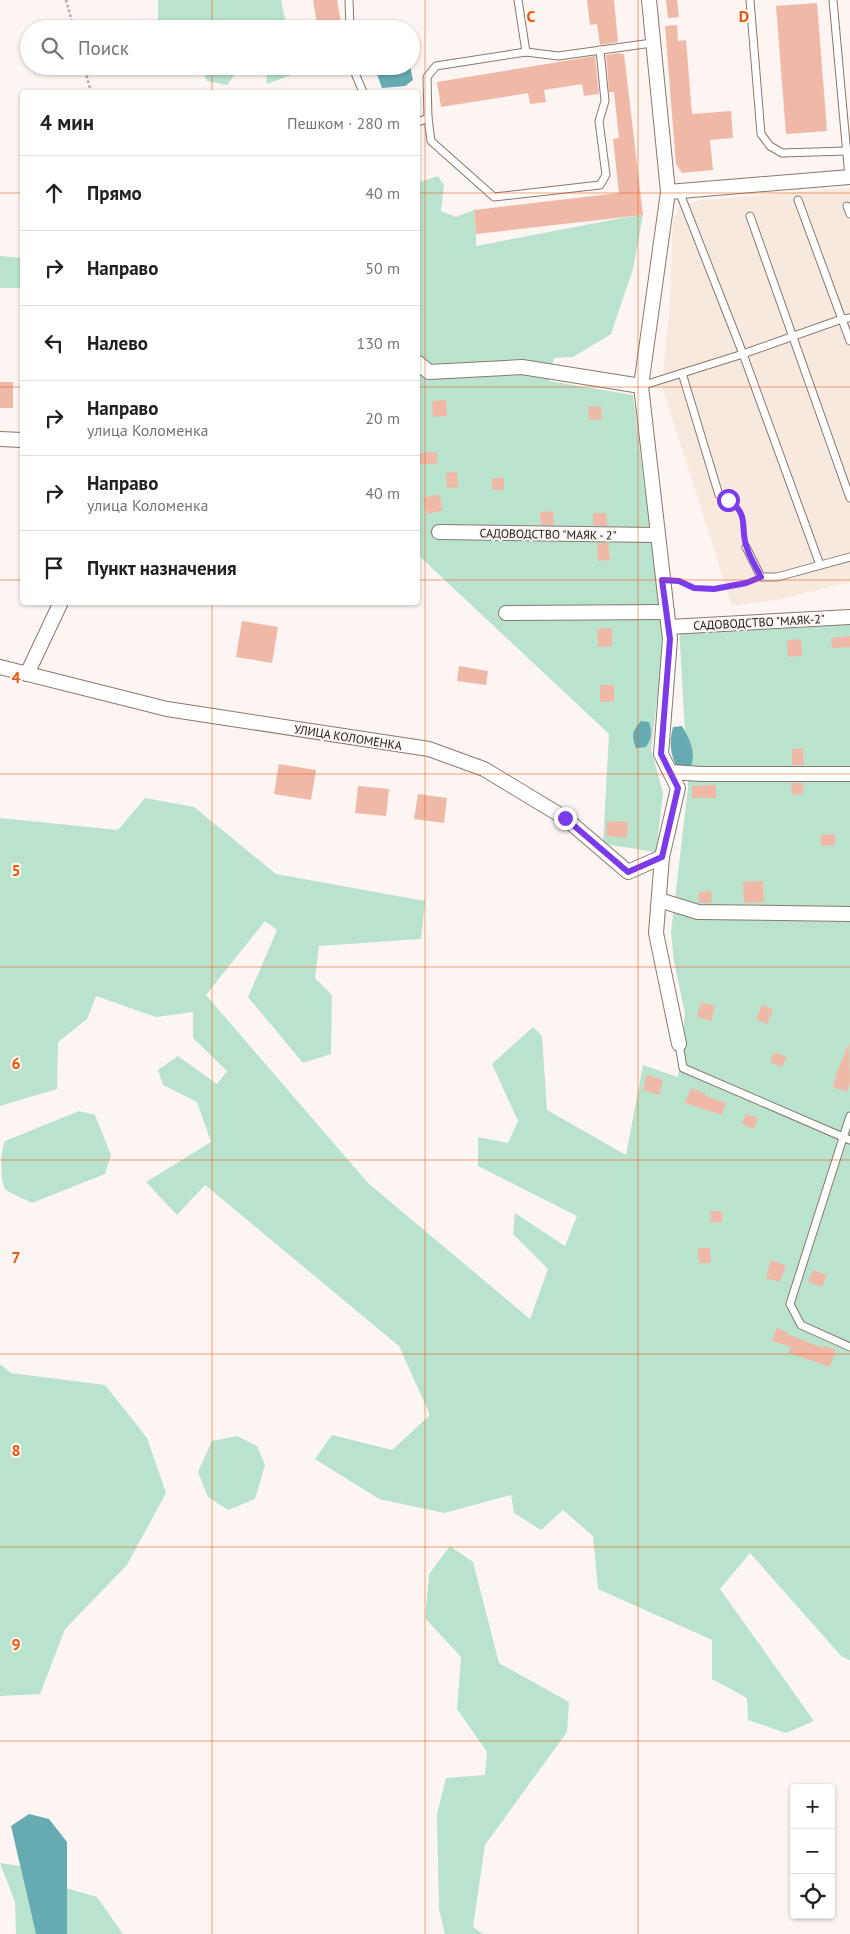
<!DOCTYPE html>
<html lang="ru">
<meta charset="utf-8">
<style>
:root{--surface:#fff;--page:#f2f2f2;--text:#202124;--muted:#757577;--line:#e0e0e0}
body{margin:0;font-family:"PT Sans",sans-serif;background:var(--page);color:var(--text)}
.controls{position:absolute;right:15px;bottom:15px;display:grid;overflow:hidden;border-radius:5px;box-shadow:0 1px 4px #0004}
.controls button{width:45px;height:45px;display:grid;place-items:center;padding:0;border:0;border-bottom:1px solid var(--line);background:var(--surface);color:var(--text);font:25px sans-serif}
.stop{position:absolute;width:15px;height:15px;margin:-11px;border:4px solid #7c3aed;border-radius:50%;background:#fff}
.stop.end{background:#7c3aed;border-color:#fff;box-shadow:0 1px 5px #0008}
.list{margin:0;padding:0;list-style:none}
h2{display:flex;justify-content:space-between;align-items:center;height:65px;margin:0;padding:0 20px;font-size:21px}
h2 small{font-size:16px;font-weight:400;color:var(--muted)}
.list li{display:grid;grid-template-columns:32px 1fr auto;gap:15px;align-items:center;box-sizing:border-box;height:75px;padding:0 20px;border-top:1px solid var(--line)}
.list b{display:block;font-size:19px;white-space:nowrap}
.list p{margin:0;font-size:16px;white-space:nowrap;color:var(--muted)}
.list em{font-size:16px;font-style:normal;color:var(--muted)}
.icon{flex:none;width:28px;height:28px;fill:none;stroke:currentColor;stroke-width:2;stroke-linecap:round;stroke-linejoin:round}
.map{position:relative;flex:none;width:850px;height:1934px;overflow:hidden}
.search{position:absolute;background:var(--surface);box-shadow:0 1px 4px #0004;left:20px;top:20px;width:400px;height:55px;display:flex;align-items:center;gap:12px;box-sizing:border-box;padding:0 18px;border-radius:28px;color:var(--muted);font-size:19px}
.panel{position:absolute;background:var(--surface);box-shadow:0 1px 4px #0004;left:20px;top:90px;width:400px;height:515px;border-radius:5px}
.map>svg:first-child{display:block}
</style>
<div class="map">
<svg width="850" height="1934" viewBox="0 0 850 1934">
<rect width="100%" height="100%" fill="#fdf5f1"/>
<polygon fill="#f8e9df" points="850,188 850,582 781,599 732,606 662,386 670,301 673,221 679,206 701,200"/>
<g fill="#bae3cd">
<polygon points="158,0 281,0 287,29 158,29"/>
<polygon points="200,66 241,66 227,85 207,81"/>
<polygon points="266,66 293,66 294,74 267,84"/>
<polygon points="438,176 444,185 441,211 456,217 474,210 476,234 476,246 622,218 643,215 633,269 611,334 573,357 554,358 549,381 633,395 664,643 651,749 663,793 656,852 603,844 609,734 418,555 418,199 420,182"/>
<polygon points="0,256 22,258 22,288 0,288"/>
<polygon points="850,618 850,1660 842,1657 750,1553 720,1589 814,1721 786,1733 748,1720 747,1698 712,1679 712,1640 598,1589 593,1536 563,1510 541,1530 514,1513 511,1495 444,1513 379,1499 315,1459 332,1435 392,1450 430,1415 399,1346 205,1185 177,1215 146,1182 211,1142 197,1102 163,1085 158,1070 178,1056 217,1084 227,1071 193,1038 193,1012 156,1017 96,996 87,1019 58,1042 57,1089 0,1106 0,818 118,830 145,798 194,807 276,874 425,901 421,939 319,946 315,978 332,995 331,1054 303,1063 248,997 277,930 265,921 206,995 368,1183 530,1319 548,1269 513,1234 515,1213 565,1246 577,1216 478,1166 478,1137 508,1143 518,1121 492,1064 533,1027 542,1036 547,1110 626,1155 643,1065 678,1077 685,1014 674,961 671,932 688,788 679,625"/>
<path d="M79 1111 95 1115 111 1155 105 1174 32 1203C24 1199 14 1195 6 1190 0 1182 0 1152 5 1141Z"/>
<polygon points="0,1364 11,1373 105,1385 147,1438 166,1493 127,1565 65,1629 40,1694 0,1696"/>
<polygon points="237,1436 257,1446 265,1465 255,1499 228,1510 208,1497 198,1472 212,1441"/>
<polygon points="450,1546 473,1562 499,1663 569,1702 567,1732 485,1845 473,1927 483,1934 445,1934 439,1909 437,1814 446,1778 485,1775 487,1752 457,1709 461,1657 425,1618 429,1574"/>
<polygon points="0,1863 20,1866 36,1934 16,1934 15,1902"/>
<polygon points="66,1888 97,1897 123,1934 67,1934"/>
</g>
<g fill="#67abb2">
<polygon points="374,66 410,66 413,80 405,86 382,88"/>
<path d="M641 721 649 722C652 732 652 738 646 747L636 748C631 736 632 731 641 721Z"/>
<path d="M682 726C690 740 697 753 690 769L677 768C670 753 669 743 673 727Z"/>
<polygon points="29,1814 49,1819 67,1842 67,1934 36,1934 11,1826"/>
</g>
<g fill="#f0b9a7">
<polygon points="313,0 337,0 342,29 318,29"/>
<polygon points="587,0 614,0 618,42 600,45 597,24 590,25"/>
<polygon points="666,0 677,0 679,17 668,18"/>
<polygon points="817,3 827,131 786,134 776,6"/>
<polygon points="677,25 678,41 686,40 692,114 731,111 733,138 710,140 713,170 682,173 676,164 665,26"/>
<polygon points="620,53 620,54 624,54 643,215 476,234 474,210 619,193 613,139 619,138 614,92 609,92 606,55"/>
<polygon points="595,56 599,94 584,96 582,84 544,90 546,102 530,104 528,93 441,107 437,82"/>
<rect x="0" y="382" width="13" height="26"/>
<polygon points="446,400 447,416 433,417 432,401"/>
<polygon points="601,406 602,419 589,420 588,407"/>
<polygon points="437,452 437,464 418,464 418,453"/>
<polygon points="457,472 458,487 447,488 446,473"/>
<rect x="492" y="478" width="12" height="12"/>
<polygon points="439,494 443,510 427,514 423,498"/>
<polygon points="553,511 554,525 541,525 540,512"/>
<polygon points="593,513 606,513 607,526 593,525"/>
<polygon points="597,543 608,543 610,560 598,561"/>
<polygon points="242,621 278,627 272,663 236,657"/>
<polygon points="612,628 612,646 598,647 597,629"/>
<polygon points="850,636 850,647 832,648 831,638"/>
<polygon points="801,639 802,656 788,657 787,640"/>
<polygon points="459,666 488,671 486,685 457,681"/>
<polygon points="600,685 614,685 614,701 600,702"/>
<polygon points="803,748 804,765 792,765 792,749"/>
<polygon points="279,764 316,770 311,800 274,794"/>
<polygon points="791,783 803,783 803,794 792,795"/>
<polygon points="716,785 716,798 692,798 692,786"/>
<polygon points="358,786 389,789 386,816 355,813"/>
<polygon points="418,794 447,798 444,823 414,819"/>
<polygon points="607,821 628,822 627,838 606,836"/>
<polygon points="835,834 835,845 821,846 821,835"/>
<polygon points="763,881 764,902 744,903 743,882"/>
<polygon points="711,891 712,903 699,903 699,892"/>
<polygon points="701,1002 715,1006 711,1021 697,1017"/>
<polygon points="762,1005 773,1009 767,1024 756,1019"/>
<polygon points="849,1043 850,1082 848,1091 833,1088 837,1072"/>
<polygon points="774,1052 787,1057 782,1067 770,1062"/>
<polygon points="647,1075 663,1080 659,1095 643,1090"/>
<polygon points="691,1088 706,1094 705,1096 726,1103 722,1115 685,1103"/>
<polygon points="746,1114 758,1118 754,1129 742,1124"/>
<polygon points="710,1211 722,1211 722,1222 711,1222"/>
<polygon points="698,1248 710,1248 711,1263 699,1263"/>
<polygon points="771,1260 786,1265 780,1282 766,1278"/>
<polygon points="813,1270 827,1275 822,1287 808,1282"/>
<polygon points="776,1328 788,1332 787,1334 824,1348 825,1346 836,1350 830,1367 789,1353 791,1347 772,1341"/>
</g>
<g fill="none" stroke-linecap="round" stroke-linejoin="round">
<g stroke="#89786e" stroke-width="9">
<g id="lane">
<polyline points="349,0 350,29"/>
<polyline points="518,0 526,52"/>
<polyline points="750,0 761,134 770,146 782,153 846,151"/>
<polyline points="833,0 849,177"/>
<polyline points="352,66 363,92"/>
<polyline points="428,118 431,141 494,197 600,185 606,175 599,121 605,101 600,50"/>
<polyline points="418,122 428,118 427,77 436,66 526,52 558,56 652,43"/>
<polyline points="679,191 743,354 820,565"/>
<polyline points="798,200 850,341"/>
<polyline points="847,206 850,214"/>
<polyline points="750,216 850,498"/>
<polyline points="682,373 719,495"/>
<polyline points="641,386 743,354 842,319 850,318"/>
<polyline points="746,547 761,577 777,577 850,557"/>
<polyline points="679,1044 683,1068 850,1140"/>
<polyline points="850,1116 790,1304 801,1325 850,1347"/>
</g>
</g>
<g stroke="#89786e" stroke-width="16">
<g id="street">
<polyline points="649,0 668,192 641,386 670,639 661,754 678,788 662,857 656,933 679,1044"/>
<polyline points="668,192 850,177"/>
<polyline points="418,363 429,372 522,367 641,386"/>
<polyline points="0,439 22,440"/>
<polyline points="439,532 657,535"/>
<polyline points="506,613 667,612"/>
<polyline points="669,627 850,617"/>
<polyline points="0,667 167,709 429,749 484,769 565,818 628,872 662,857"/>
<polyline points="27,674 61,602"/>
<polyline points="670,772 702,774 850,774"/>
<polyline points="659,900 698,912 850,914"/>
</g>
</g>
<g stroke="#b2aaa6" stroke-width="2.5" stroke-dasharray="2.5 2.5" stroke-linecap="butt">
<polyline points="66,0 74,29"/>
<polyline points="84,66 91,92"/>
<path d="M728 500C743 510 743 520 745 538"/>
<polyline points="677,581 694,589 714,589 751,581"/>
</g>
<use href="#lane" stroke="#fff" stroke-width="7"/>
<use href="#street" stroke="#fff" stroke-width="14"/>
</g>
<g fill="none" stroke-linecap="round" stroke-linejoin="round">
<path stroke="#7c3aed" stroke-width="6" d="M565 818 628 872 662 857 678 788 661 754 670 639 662 580 679 581 694 588 714 589 746 583 761 577C756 567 750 558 747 548 739 528 751 515 728 500"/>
</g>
<path fill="none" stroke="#e8590c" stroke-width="1" stroke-opacity="0.55" d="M212 0V29M425 0V1934M638 0V1934M212 66V92M0 193H22M418 193H850M0 387H22M418 387H850M0 580H22M418 580H850M212 602V1934M0 774H850M0 967H850M0 1160H850M0 1354H850M0 1547H850M0 1741H850"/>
<g text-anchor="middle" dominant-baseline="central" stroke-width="4" stroke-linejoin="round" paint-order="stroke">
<g font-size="12" fill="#1d1713" stroke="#fdf5f1">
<text transform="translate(548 534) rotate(1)">САДОВОДСТВО "МАЯК - 2"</text>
<text transform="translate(759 622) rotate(-3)">САДОВОДСТВО "МАЯК-2"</text>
<text transform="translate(348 737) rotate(9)">УЛИЦА КОЛОМЕНКА</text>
</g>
</g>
<g font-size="16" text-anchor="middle" font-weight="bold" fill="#e8590c" stroke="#fdf5f1" stroke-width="4" stroke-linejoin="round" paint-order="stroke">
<text x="531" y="22">C</text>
<text x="744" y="22">D</text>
<text x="16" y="683">4</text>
<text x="16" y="876">5</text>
<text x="16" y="1069">6</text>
<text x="16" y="1263">7</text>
<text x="16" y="1456">8</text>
<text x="16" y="1650">9</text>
</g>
</svg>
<div class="controls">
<button>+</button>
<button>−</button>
<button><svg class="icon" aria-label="locate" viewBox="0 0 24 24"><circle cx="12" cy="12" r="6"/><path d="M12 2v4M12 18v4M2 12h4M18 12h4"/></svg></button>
</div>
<div class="stop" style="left:728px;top:500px"></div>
<div class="stop end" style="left:565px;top:818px"></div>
<div class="search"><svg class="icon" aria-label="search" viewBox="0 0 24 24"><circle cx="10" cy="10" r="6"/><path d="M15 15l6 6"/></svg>Поиск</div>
<section class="panel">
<h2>4 мин<small>Пешком · 280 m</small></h2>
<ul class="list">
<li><svg class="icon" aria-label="ahead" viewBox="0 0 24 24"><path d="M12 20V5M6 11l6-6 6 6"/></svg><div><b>Прямо</b></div><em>40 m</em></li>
<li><svg class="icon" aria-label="right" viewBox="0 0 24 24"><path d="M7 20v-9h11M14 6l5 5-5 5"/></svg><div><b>Направо</b></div><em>50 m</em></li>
<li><svg class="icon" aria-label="left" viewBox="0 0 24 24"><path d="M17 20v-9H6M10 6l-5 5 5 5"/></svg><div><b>Налево</b></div><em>130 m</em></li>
<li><svg class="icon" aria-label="right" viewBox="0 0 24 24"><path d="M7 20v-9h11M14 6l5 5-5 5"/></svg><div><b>Направо</b><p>улица Коломенка</p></div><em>20 m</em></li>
<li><svg class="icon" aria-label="right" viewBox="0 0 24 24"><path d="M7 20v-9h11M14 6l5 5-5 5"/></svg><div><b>Направо</b><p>улица Коломенка</p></div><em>40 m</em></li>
<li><svg class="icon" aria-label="arrive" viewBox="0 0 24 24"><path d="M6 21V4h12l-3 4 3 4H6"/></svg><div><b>Пункт назначения</b></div></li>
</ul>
</section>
</div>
